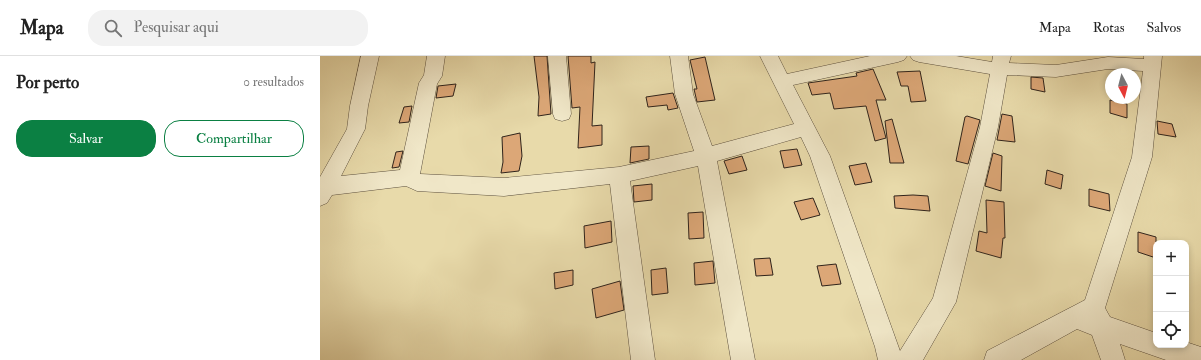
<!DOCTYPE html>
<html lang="pt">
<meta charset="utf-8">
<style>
:root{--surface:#fff;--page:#f2f2f2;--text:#222;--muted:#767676;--line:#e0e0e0;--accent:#0b8043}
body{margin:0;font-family:"IM FELL Double Pica",serif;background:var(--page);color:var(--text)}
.controls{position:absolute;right:12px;bottom:12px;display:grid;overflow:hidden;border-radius:8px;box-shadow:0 2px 6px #0003}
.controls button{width:36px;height:36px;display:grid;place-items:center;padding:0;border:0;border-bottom:1px solid var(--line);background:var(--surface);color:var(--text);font:20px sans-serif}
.compass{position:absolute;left:785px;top:12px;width:36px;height:36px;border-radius:50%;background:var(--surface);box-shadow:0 2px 6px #0003;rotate:173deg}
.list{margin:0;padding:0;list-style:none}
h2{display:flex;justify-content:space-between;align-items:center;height:52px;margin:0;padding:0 16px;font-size:17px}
h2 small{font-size:13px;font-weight:400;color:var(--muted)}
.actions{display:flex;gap:8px;padding:12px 16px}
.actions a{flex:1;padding:9px 0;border:1px solid var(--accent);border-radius:16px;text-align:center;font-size:14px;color:var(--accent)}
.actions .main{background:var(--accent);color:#fff}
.icon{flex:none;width:22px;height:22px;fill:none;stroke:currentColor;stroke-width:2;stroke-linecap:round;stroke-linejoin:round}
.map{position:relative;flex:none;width:881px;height:304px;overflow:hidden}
header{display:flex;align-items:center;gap:24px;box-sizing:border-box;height:56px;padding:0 20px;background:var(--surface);border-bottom:1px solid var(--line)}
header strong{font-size:19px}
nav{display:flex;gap:22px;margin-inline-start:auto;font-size:14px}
.search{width:280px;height:36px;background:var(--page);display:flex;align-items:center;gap:10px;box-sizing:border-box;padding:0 14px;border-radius:16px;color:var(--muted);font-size:15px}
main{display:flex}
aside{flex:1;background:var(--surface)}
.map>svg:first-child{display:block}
</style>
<header>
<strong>Mapa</strong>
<div class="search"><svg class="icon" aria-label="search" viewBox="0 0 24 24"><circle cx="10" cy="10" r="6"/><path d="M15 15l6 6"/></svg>Pesquisar aqui</div>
<nav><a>Mapa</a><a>Rotas</a><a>Salvos</a></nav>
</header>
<main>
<aside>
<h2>Por perto<small>0 resultados</small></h2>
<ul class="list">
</ul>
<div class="actions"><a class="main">Salvar</a><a>Compartilhar</a></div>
</aside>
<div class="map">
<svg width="881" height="304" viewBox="0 0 881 304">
<rect width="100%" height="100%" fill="#e8daaa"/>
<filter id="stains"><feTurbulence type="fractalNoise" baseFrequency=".005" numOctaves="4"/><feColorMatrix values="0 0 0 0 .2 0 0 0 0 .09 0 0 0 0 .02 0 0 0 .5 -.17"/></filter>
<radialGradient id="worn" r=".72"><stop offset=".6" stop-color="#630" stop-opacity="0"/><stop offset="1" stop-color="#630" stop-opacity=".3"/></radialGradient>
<g fill="#dca777" stroke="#2f231b">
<polygon points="214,0 227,0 231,58 218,60 219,41"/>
<polygon points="248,0 271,0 271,7 275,6 272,70 282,69 282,89 258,92 260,51 252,52"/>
<polygon points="385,1 395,44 377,46 374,33 377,33 370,4"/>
<polygon points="553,13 566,44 556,44 566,82 555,85 546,50 514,53 510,37 492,39 488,27 537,20 536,17"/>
<polygon points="600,15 606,45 591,46 588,30 581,30 577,16"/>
<polygon points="711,21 723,22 725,36 711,33"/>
<polygon points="136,28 133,40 116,42 118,30"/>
<polygon points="353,37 358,52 348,54 347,49 328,51 326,41"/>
<polygon points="790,44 807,48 807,62 790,57"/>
<polygon points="92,50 89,66 79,67 84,51"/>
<polygon points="682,58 692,60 695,86 677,84"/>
<polygon points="647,60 660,64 648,108 636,105 645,61"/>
<polygon points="572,63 584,107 570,107 565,65"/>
<polygon points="837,65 852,68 856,81 838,78"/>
<polygon points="200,77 202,100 199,115 181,117 183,106 182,81"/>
<polygon points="329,90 329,103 310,107 311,91"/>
<polygon points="477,93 482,109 464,112 460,95"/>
<polygon points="83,95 79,111 72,112 76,96"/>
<polygon points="673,97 682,100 681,135 665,130"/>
<polygon points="422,100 427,114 409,118 404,105"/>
<polygon points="546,107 552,126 535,129 529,110"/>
<polygon points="727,114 743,119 741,133 725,128"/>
<polygon points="332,128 332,144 314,146 313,130"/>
<polygon points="769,133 789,138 790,155 769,150"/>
<polygon points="593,139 608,140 610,155 575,152 574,140"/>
<polygon points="493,142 500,159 481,164 474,146"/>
<polygon points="666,144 684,146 685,182 683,182 681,202 656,195 659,175 667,177"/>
<polygon points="383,156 384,182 369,183 368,157"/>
<polygon points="291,165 292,186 265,192 264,170"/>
<polygon points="818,176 836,181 836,202 818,196"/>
<polygon points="450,202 453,219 436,220 434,203"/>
<polygon points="393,205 395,227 375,229 374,207"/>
<polygon points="516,208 521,228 502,230 497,210"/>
<polygon points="346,212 348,237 332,239 331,214"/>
<polygon points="253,214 253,229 235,233 234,217"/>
<polygon points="300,225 304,254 276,262 272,233"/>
</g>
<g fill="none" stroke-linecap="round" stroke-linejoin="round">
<g stroke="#5d513f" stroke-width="1">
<g id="minor">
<polygon points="41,0 59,0 48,50 45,73 21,120 80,114 99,27 104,19 107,0 125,0 122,20 117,28 100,118 184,122 299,111 374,95 355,38 350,0 368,0 373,38 392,90 474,68 440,0 458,0 467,18 550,0 587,0 584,4 578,6 473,29 510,100 580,295 613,242 660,71 670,18 599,6 593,4 590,0 636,0 672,6 673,0 691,0 689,7 736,9 788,1 824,3 824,0 842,0 832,101 785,252 790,261 836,277 836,289 866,289 866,286 881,291 881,304 846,304 800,288 805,304 781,304 772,279 757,273 701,304 664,304 667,295 765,244 812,101 823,15 788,13 736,21 687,19 678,71 636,246 603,304 558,304 555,291 490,100 481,81 397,105 435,304 411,304 378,110 310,125 335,304 311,304 290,128 184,140 97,135 86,130 12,139 7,147 0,150 0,121 27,73 30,50"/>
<polygon points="228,0 246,0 251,58 249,63 242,65 235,63 233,58"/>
</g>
</g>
<use href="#minor" fill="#f0e7c8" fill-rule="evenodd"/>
</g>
<rect width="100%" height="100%" filter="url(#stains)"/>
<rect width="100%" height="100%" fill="url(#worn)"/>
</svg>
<div class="controls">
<button>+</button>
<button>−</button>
<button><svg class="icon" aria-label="locate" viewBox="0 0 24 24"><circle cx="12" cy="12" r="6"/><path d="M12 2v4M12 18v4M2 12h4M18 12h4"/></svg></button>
</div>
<svg class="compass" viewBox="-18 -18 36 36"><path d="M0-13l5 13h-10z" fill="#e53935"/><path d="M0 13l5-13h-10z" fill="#767676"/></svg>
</div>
</main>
